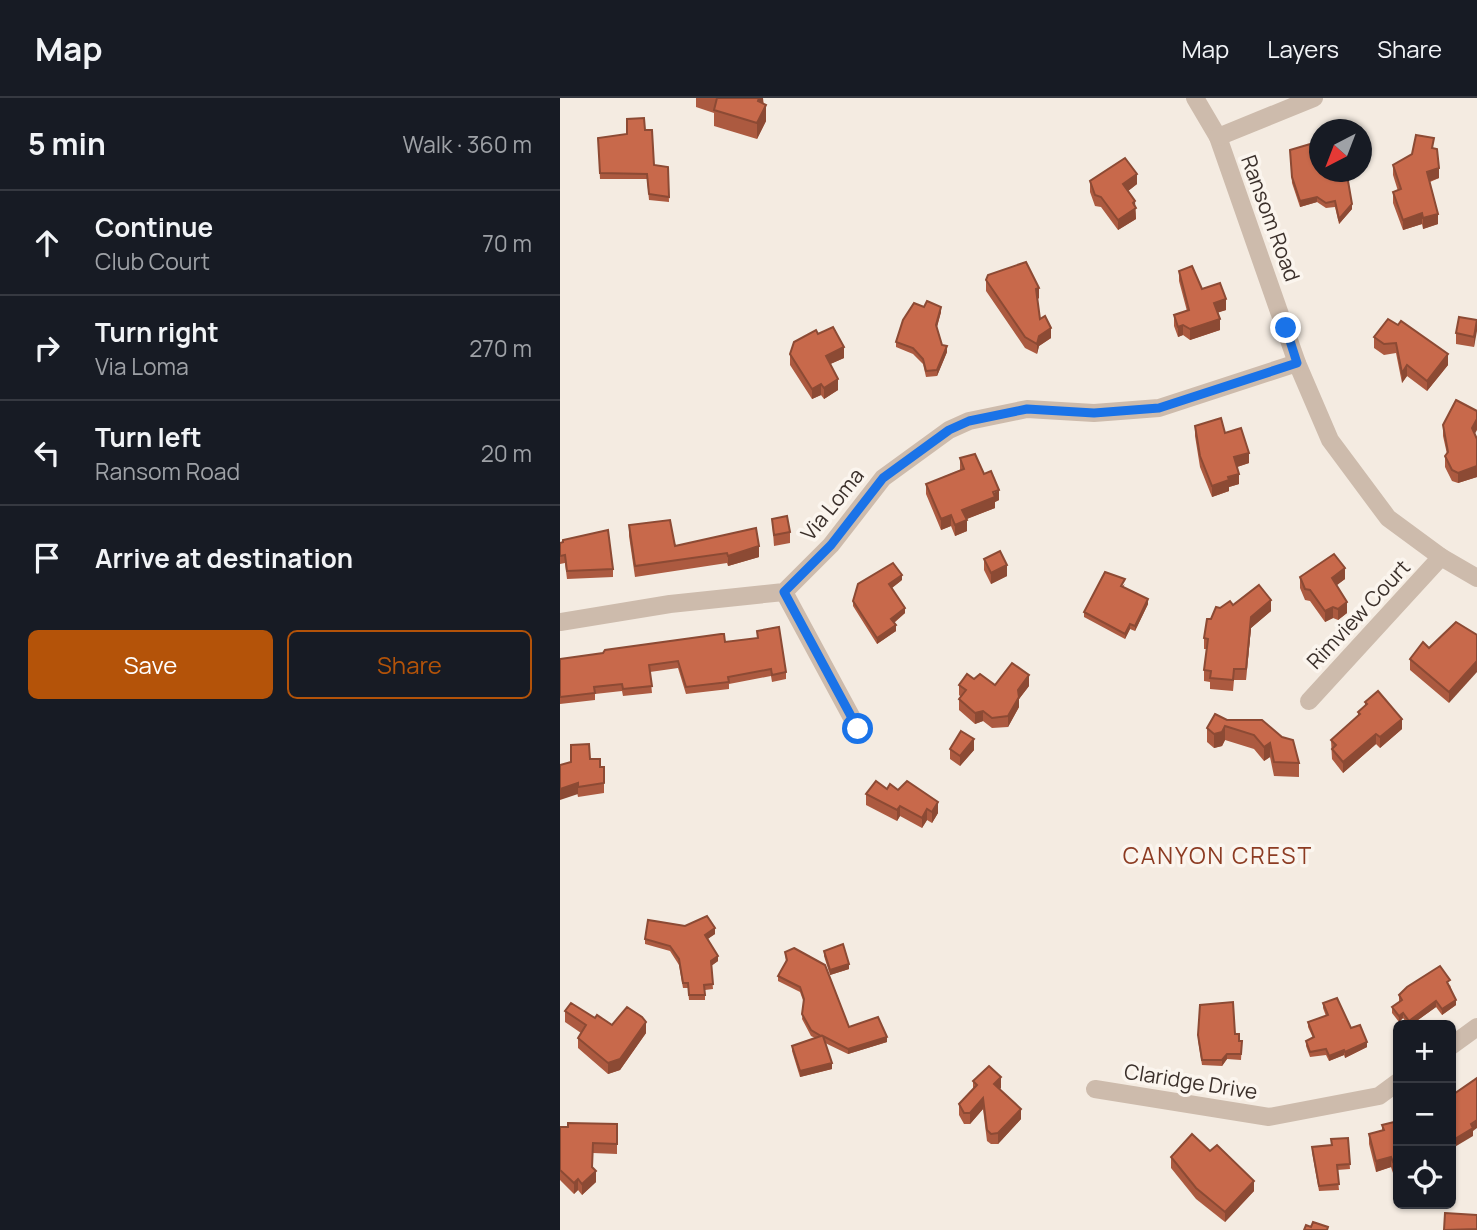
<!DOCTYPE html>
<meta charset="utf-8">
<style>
:root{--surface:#171b24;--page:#242831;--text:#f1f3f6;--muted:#9ea1a6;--line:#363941;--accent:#b45309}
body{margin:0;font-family:Manrope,sans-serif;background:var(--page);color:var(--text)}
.controls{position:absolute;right:21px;bottom:21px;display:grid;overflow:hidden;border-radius:10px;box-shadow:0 2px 5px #0004}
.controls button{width:63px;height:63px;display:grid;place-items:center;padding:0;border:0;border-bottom:2px solid var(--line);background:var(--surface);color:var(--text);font:35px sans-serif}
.compass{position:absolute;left:749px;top:21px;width:63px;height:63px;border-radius:50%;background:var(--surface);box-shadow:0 2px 5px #0004;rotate:222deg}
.stop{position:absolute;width:21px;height:21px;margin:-16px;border:5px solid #1a73e8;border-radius:50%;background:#fff}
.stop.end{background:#1a73e8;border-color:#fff;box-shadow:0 2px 7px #0008}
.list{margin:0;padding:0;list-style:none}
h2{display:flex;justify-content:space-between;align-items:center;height:91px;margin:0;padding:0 28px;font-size:30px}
h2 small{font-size:23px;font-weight:400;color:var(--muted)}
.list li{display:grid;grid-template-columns:46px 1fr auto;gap:21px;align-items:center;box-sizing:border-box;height:105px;padding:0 28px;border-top:2px solid var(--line)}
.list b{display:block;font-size:26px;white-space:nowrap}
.list p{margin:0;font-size:23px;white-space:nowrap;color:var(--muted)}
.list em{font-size:23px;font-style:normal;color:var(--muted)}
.actions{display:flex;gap:14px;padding:21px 28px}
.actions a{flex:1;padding:16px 0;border:2px solid var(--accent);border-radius:10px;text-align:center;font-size:24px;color:var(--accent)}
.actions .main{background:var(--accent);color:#fff}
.icon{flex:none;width:38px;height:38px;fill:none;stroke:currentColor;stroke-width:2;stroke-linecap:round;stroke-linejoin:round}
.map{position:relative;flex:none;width:917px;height:1132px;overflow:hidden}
header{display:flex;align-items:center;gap:42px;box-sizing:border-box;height:98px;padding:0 35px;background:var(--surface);border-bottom:2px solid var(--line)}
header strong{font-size:33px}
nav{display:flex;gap:38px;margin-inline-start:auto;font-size:24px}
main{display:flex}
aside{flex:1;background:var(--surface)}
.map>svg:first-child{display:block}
</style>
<header>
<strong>Map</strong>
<nav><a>Map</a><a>Layers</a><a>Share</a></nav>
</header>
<main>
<aside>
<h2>5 min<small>Walk · 360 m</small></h2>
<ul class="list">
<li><svg class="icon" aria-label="ahead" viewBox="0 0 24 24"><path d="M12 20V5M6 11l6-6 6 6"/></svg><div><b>Continue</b><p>Club Court</p></div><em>70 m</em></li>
<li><svg class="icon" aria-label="right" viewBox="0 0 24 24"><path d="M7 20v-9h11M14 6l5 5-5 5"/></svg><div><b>Turn right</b><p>Via Loma</p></div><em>270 m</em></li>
<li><svg class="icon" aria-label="left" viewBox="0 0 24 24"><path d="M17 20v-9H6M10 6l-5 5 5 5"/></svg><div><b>Turn left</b><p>Ransom Road</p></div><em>20 m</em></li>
<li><svg class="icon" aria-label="arrive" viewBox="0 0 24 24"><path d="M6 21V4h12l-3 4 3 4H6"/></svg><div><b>Arrive at destination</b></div></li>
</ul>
<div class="actions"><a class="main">Save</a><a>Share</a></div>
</aside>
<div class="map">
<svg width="917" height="1132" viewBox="0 0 917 1132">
<rect width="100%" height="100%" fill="#f4ebe1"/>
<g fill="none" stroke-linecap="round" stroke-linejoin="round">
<g stroke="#cdbbac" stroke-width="18">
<polyline points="635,0 658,39 737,265 770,342 828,420 881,459 917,480"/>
<polyline points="658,39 754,0"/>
<polyline points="224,494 298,631"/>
<polyline points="0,524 110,506 224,494 271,447 323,380 389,332 409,323 467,311 534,315 599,310 737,265"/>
<polyline points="749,603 881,459"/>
<polyline points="891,948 917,929"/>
<polyline points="535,991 709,1019 819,998 838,984"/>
</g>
</g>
<g fill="#ac5a40">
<polygon points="136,0 203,0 206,23 197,41 154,28 154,15 136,9"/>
<polygon points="85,32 94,67 108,69 109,104 89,102 87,81 40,81 38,40 67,36"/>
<polygon points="874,51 879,80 870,84 878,126 863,131 862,126 843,132 833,105 833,94 838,93 833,77 833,67"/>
<polygon points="730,52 760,74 792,111 779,126 775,109 766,110 757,104 740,109 732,85"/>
<polygon points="530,83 577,86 568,93 575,108 576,121 558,132 541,109 535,108 530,94"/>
<polygon points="619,173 666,212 658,214 660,232 630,242 623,237 618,239 614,228 614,217 627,213 619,183"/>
<polygon points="426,182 479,200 477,201 480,221 491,240 479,248 477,256 465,250 426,193"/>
<polygon points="364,209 381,214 377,229 382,247 387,254 377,278 366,279 363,266 353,256 336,249 336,244"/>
<polygon points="828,221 888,267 867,293 847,278 842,285 836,255 824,257 814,250 814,239"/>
<polygon points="917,222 914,249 896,246 896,235"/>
<polygon points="258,236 284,260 270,266 278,292 264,301 261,297 252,301 230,267 230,256"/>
<polygon points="883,327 915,336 917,341 917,379 898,385 892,383 885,369 885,358 887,356 883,338"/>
<polygon points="635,328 665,335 689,365 677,369 679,386 669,389 669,393 652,399 640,369 635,338"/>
<polygon points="400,360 439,402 435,404 435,410 406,421 407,433 395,438 391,428 381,432 366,396 366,386 400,372"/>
<polygon points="212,421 230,434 230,445 214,448"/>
<polygon points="69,427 115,448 199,459 168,468 167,465 75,479 69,438"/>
<polygon points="0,445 53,471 53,479 7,481 5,465 0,466"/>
<polygon points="424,461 447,478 431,486 424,472"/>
<polygon points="740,479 785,481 776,487 787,515 778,522 773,520 765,524 750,503 745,502 740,490"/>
<polygon points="342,482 332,490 345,515 334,525 336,533 317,546 293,508 293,503"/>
<polygon points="565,486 563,489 588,506 575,533 570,531 565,541 524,519 524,514"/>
<polygon points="673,507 711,513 691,530 686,582 674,582 673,593 650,591 650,584 644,583 644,572 647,551 644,551 644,540 651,521 660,510"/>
<polygon points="896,524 889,605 850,572 850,561 869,550"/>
<polygon points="197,533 226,574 226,581 212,584 211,578 169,586 169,591 126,596 118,570 90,574 92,595 63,598 62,593 35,596 35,602 0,606 0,561 165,544 197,540"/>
<polygon points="414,581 435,587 469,588 459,601 459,609 448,629 432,630 423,623 415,626 399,612 399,601 401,599 399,597 399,587"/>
<polygon points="805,604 842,631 820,650 816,646 783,675 772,661 771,642 798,618 798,614 805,608"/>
<polygon points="667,622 702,622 739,665 739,679 714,678 710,659 704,663 694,651 665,642 662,648 654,650 647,644 647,630"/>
<polygon points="390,651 414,652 400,668 390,661"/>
<polygon points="30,661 40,669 44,669 44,695 18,699 11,664"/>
<polygon points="327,691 338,692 378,715 372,725 367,722 362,730 340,718 337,723 306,707 306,696"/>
<polygon points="155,836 147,841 158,863 151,868 153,891 145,892 145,902 129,902 128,890 123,890 119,867 110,853 85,846 85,841"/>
<polygon points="264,853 289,871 270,877 264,858"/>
<polygon points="225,854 289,929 327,944 288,956 265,945 272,971 240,979 232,953 232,948 255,940 251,938 242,921 244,905 240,894 218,883 218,878 226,864"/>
<polygon points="890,887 896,907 882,917 876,909 851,927 848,927 843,920 839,924 832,915 832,909 839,904 839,897"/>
<polygon points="763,905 791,930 807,949 785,960 784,957 769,963 766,957 750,959 746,948 746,943 753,940 748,929 748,924 766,918 763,910"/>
<polygon points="640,907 675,936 679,943 682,943 681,962 667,961 662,968 642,967 638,942"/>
<polygon points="5,913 35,920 52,927 86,935 60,972 48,976 18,950 18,940 21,935 5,924"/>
<polygon points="413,983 441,990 439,991 461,1021 438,1046 431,1046 427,1043 423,1011 410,1026 404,1026 399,1017 399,1006 413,991"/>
<polygon points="838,1023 838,1073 833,1075 831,1069 816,1074 809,1046 809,1036 822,1032 822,1027"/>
<polygon points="57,1026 57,1056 33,1055 33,1069 36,1084 22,1097 18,1092 14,1096 0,1082 0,1029"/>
<polygon points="788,1040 790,1071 777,1072 779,1092 759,1093 752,1054 752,1049 772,1047"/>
<polygon points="611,1059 694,1093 665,1124 636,1101 611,1070"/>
</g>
<g fill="#8c4a34">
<polygon points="199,0 203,0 203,5 198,3"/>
<polygon points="206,7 206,23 197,41 197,25"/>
<polygon points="879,70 879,80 867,84 867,74"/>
<polygon points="577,76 577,86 563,97 563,86"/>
<polygon points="757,99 757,104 740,109 740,103"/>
<polygon points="575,103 576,121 558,132 558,122"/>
<polygon points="792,106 792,111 779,126 779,121"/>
<polygon points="862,115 862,126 843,132 843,122"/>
<polygon points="878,116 878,126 863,131 863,120"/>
<polygon points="479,190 479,200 476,202 476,191"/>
<polygon points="666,201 666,212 654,216 654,205"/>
<polygon points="381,209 381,214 376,232 376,227"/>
<polygon points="660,221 660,232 630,242 630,231"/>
<polygon points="917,222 917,233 914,249 914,239"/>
<polygon points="623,227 623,237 618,239 618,229"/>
<polygon points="491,230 491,240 479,248 477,256 477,246 479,238"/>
<polygon points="387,248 387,254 377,278 377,272"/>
<polygon points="284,249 284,260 266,268 266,258"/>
<polygon points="888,256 888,267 867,293 867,283"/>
<polygon points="847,267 847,278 842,285 842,275"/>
<polygon points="278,281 278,292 264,301 264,290"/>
<polygon points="261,286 261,297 252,301 252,291"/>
<polygon points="917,321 917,332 912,341 912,330"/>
<polygon points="689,355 689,365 674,370 674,359"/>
<polygon points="917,368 917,379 898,385 898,375"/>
<polygon points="679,376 679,386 669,389 669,393 652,399 652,388 668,379"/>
<polygon points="439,392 439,402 435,404 435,410 402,423 402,412"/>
<polygon points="391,417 391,428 381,432 381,421"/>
<polygon points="407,422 407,433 395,438 395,427"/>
<polygon points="199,448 199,459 168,468 168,458"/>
<polygon points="447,467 447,478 431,486 431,475"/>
<polygon points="785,470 785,481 772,491 772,480"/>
<polygon points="342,477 342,482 329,492 329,486"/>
<polygon points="588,501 588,506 575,533 575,528"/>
<polygon points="711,502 711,513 691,530 686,582 691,519"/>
<polygon points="787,504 787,515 778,522 778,511"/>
<polygon points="773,509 773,520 765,524 765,513"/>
<polygon points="345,510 345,515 331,527 331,521"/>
<polygon points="570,526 570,531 565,541 565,536"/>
<polygon points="336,527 336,533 317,546 317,540"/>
<polygon points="917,563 917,574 889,605 889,594"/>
<polygon points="469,577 469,588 459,601 459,609 448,629 448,618 458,592"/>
<polygon points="423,613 423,623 415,626 415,615"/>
<polygon points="842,621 842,631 820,650 820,639"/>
<polygon points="665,628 665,642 662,648 654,650 654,636"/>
<polygon points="816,636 816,646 783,675 783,664"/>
<polygon points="414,641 414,652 400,668 400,658"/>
<polygon points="710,645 710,659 704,663 704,649"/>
<polygon points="18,685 18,696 0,702 0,691"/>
<polygon points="378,704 378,715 372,725 372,714"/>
<polygon points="340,708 340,718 337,723 337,712"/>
<polygon points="367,711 367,722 362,730 362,720"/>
<polygon points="155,830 155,836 145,843 145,837"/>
<polygon points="158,858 158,863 151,868 151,863"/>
<polygon points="289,866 289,871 270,877 270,872"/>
<polygon points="896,902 896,907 882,917 882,911"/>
<polygon points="876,903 876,909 851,927 849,927 849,923"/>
<polygon points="843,915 843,920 839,924 839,918"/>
<polygon points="86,924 86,935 60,972 48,976 48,965"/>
<polygon points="327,939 327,944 288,956 288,951"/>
<polygon points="807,944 807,949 785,960 785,954"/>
<polygon points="784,952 784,957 769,963 769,958"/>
<polygon points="667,956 667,961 662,968 662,962"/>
<polygon points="272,965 272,971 240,979 240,973"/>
<polygon points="441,979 441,990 434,997 434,986"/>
<polygon points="423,1000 423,1011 410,1026 410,1015"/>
<polygon points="461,1011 461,1021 438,1046 438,1035"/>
<polygon points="917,1022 917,1030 913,1033 913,1038 893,1050 893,1042"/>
<polygon points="831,1059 831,1069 816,1074 816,1063"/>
<polygon points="838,1062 838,1073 833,1075 833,1064"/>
<polygon points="36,1073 36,1084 22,1097 22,1086"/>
<polygon points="18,1081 18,1092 14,1096 14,1085"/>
<polygon points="694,1083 694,1093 665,1124 665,1114"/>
</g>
<g fill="#c8694b" stroke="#8c4a34" stroke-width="2">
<polygon points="156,0 199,0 198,3 206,7 197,25 154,12 157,0"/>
<polygon points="84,20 85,32 92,32 94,67 108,69 109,99 89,96 87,76 40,75 38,40 67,36 67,21"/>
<polygon points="856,37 874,40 872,50 877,51 879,70 867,74 878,116 863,120 862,115 843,122 833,94 841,91 833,67 852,56"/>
<polygon points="757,44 760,50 760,74 769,74 787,77 792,106 779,121 775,103 766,105 757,99 740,103 732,79 730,52"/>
<polygon points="565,60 577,76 563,86 575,103 573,105 576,110 558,122 541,99 535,97 530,83"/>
<polygon points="466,164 479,190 476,191 480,221 485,218 491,230 479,238 477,246 465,239 426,182 428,177"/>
<polygon points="632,168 642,191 660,185 666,201 654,205 660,221 630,231 623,227 618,229 614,217 629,212 619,173"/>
<polygon points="367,203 381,209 376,227 382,247 387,248 377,272 366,273 363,261 353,250 336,244 343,222 354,205 364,209"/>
<polygon points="899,219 917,222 914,239 896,235"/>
<polygon points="828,221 838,227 841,223 888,256 867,283 847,267 842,275 836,245 824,246 814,239"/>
<polygon points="273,229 284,249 266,258 278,281 264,290 261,286 252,291 230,256 234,244 256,232 258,236"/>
<polygon points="896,302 917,313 917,321 912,330 917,341 917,368 898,375 892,372 885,358 888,354 883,327"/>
<polygon points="661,320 665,335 681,330 689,355 674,359 679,376 668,379 669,382 652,388 640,358 635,328"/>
<polygon points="415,356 424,376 431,373 439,392 433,394 435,399 402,412 407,422 395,427 391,417 381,421 366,386 404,371 400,360"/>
<polygon points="227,418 230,434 214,437 212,421"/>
<polygon points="110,422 115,448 196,430 199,448 168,458 167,455 75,468 69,427"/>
<polygon points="48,432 53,471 7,473 5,457 0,458 0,445 3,444 3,442"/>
<polygon points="440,453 447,467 431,475 424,461"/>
<polygon points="774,456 785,470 772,480 787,504 778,511 773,509 765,513 750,492 745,491 740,479"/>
<polygon points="333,465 342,477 329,486 345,510 331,521 336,527 317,540 293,503 298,486"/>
<polygon points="545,474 565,481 561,488 588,501 575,528 570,526 565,536 524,514"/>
<polygon points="699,487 711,502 691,519 686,571 674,571 673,582 650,580 651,573 644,572 648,541 644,540 647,521 651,521 656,509 660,510 670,503 673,507"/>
<polygon points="896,524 917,537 917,563 889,594 850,561 863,544 869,550"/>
<polygon points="219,529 226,574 212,577 211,571 168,579 169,584 126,589 118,563 89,567 92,588 63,591 62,586 34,589 35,595 0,599 0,561 43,555 45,552 161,536 164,536 165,544 198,540 197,533"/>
<polygon points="452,565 469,577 458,592 459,599 448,618 432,620 423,613 415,615 399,601 406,592 399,587 407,576 414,581 420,576 435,587"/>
<polygon points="818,593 842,621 820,639 816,636 783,664 772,651 776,647 771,642 800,616 798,614 807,606 805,604"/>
<polygon points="655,616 667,622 702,622 722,639 733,642 739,665 714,664 710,645 704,649 694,637 665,628 662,634 654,636 647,630"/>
<polygon points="401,633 414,641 400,658 390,651"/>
<polygon points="29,646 30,661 40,661 40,669 44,669 44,685 18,689 18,685 0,691 0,667 11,664 11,647"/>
<polygon points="316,683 327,691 330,686 338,692 347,683 378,704 372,714 367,711 362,720 340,708 337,712 306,696"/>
<polygon points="147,818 155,830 145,837 158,858 151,863 153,886 144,887 145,897 129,897 128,885 123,885 119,861 110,848 85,841 88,822 125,828"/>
<polygon points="283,846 289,866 270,872 264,853"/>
<polygon points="234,850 265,867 289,929 318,919 327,939 288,951 263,938 272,965 240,973 232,948 261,938 251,932 242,916 244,901 240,889 218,878 227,862 225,854"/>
<polygon points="880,868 890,882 887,884 896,902 882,911 876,903 849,923 843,915 839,918 832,909 842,902 839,897 847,889"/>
<polygon points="777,900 791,930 800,927 807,944 785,954 784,952 769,958 766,951 750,954 746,943 754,939 748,924 768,917 763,905"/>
<polygon points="673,904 675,936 679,936 679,943 682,943 681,956 667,956 662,962 642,962 638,937 640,907"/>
<polygon points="11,905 35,920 37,917 52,927 67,909 82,919 86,924 60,961 48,965 18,940 26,927 5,913"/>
<polygon points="429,968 441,979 434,986 461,1011 438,1035 431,1036 427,1032 423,1000 410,1015 404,1015 399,1006 417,987 413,983"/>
<polygon points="917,980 917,1022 911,1026 913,1030 893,1042 891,1039 891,998"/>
<polygon points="838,1023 838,1062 833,1064 831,1059 816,1063 809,1036 824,1032 822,1027"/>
<polygon points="8,1025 57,1026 57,1046 33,1045 32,1069 36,1073 22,1086 18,1081 14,1085 0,1072 0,1029 8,1029"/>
<polygon points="632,1036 650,1053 657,1047 694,1083 665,1114 636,1090 611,1059"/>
<polygon points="788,1040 790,1066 777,1067 779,1086 759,1088 752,1049 772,1047 771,1041"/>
<polygon points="885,1115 917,1117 917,1131 884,1132"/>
<polygon points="753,1124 768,1129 767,1132 744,1132 746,1127 751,1129"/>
</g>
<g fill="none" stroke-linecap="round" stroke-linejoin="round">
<polyline stroke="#1a73e8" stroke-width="9" points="298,631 224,494 271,447 323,380 389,332 409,323 467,311 534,315 599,310 737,265 726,230"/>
</g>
<g text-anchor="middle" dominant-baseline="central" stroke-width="7" stroke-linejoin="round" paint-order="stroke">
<g font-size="21" fill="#3b302b" stroke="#fbf5ee">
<text transform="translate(711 120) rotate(70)">Ransom Road</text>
<text transform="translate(272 406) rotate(-51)">Via Loma</text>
<text transform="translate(798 516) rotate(-47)">Rimview Court</text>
<text transform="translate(631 983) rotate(9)">Claridge Drive</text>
</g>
<g font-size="23" letter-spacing="2" fill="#8c3b22" stroke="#fbf5ee">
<text x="658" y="757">CANYON CREST</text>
</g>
</g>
</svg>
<div class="controls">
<button>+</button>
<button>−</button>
<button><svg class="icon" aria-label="locate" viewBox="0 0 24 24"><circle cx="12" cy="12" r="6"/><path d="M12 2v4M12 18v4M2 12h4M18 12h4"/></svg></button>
</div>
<svg class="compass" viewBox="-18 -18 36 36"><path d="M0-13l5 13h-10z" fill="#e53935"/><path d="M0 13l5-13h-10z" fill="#9ea1a6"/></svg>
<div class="stop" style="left:298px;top:631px"></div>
<div class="stop end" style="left:726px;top:230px"></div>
</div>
</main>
